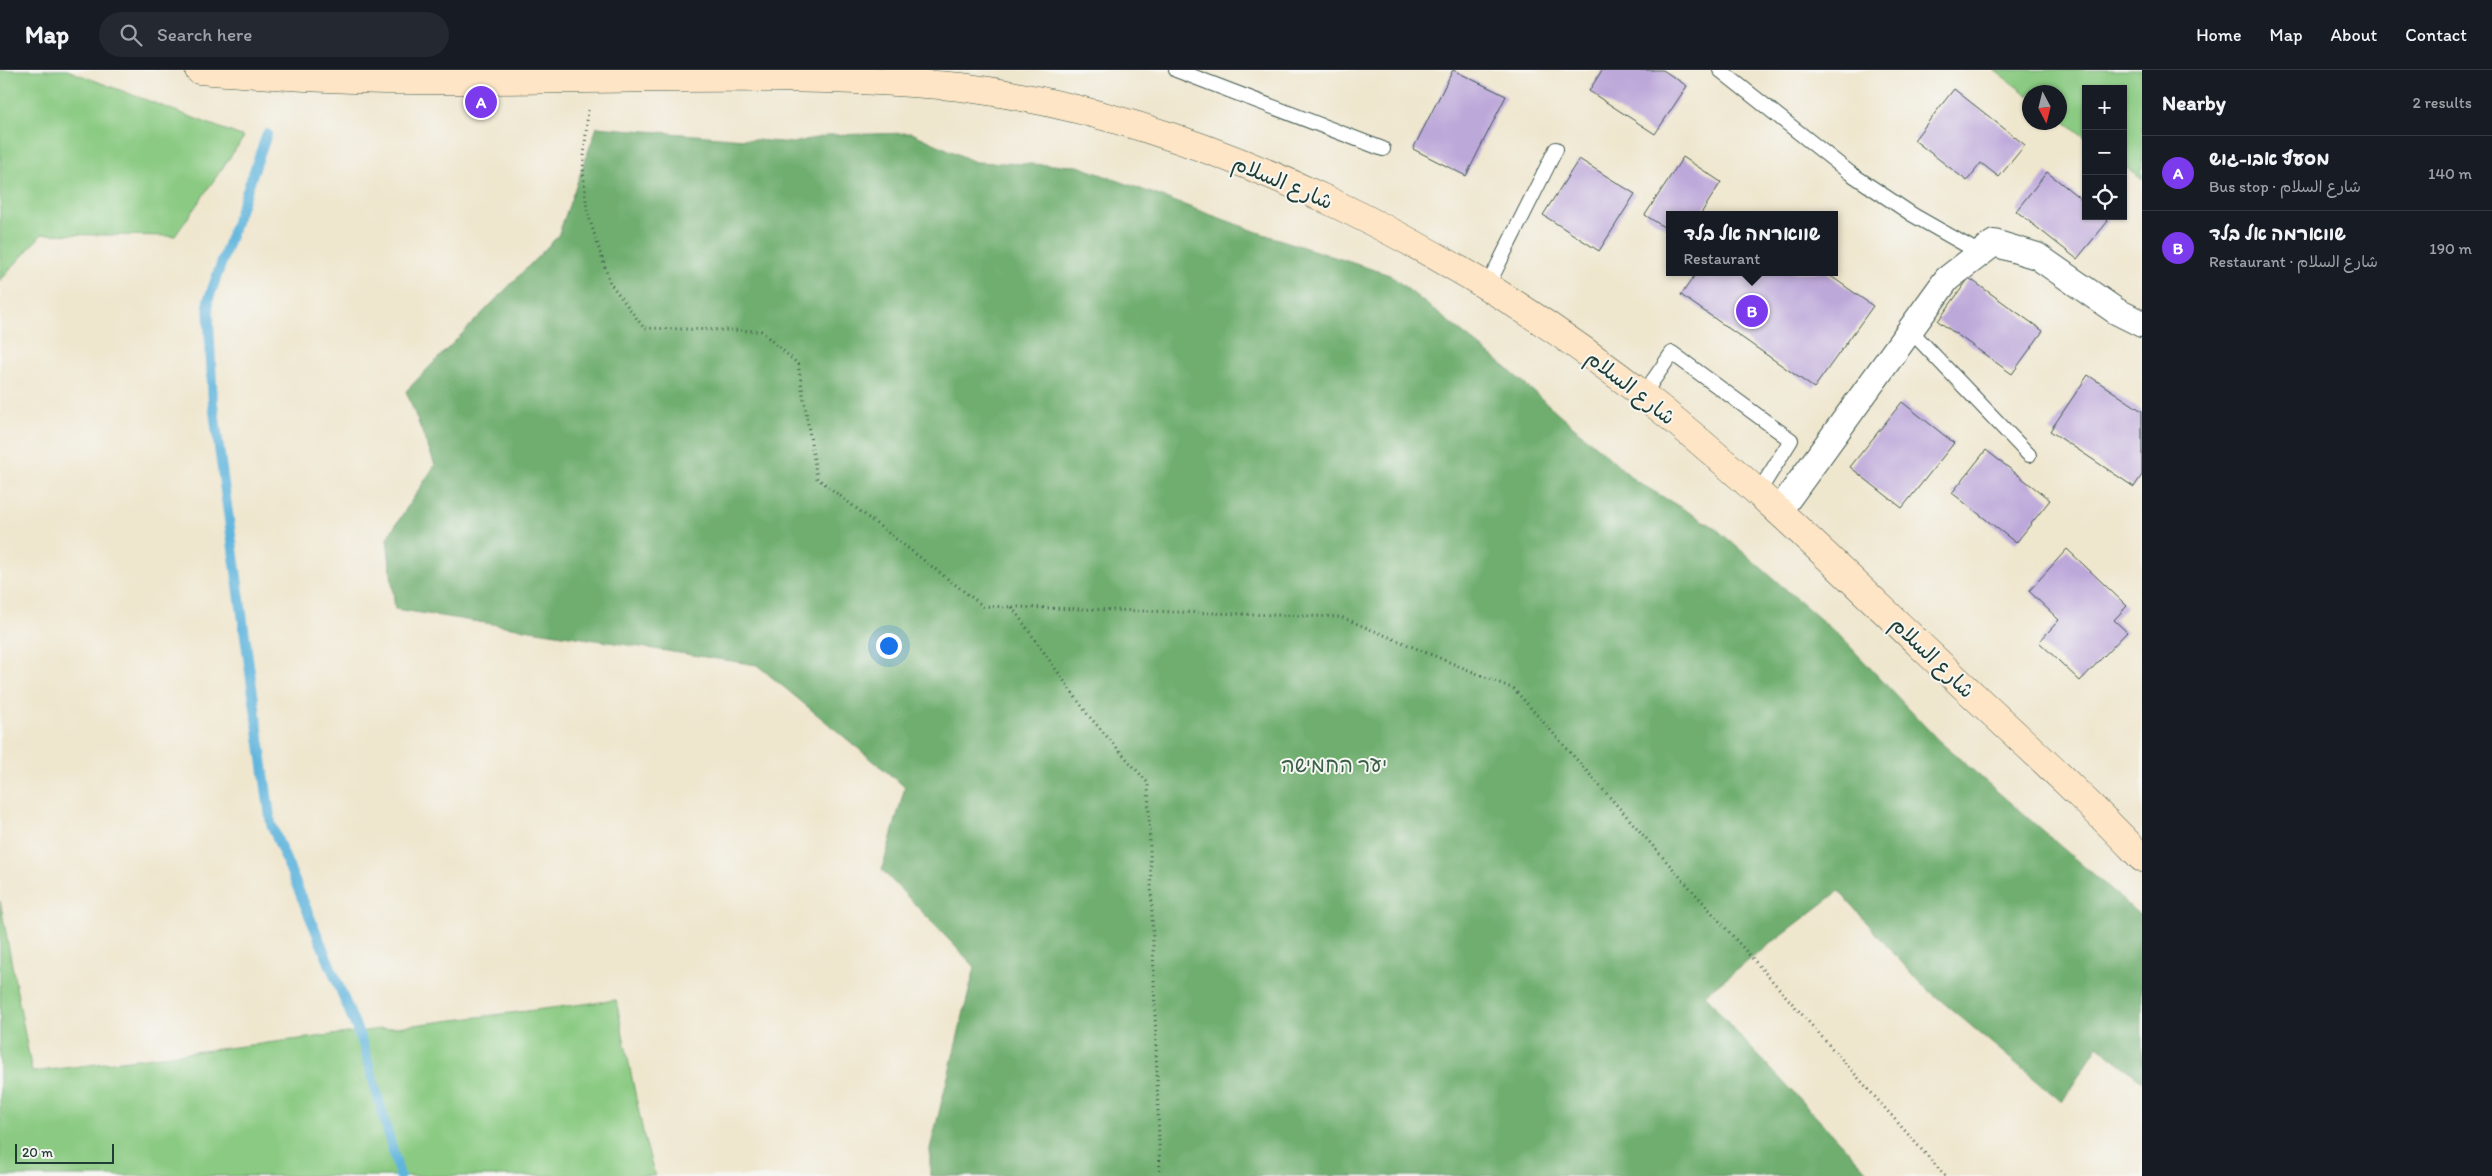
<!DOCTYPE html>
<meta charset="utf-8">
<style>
:root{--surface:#171b24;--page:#242831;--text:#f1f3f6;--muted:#9ea1a6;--line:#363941;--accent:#7c3aed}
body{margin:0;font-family:Itim,"Playpen Sans Arabic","Playpen Sans Hebrew",sans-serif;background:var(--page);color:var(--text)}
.controls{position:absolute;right:15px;top:15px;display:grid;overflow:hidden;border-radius:0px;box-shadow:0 1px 4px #0004}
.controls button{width:45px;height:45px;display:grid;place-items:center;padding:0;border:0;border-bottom:1px solid var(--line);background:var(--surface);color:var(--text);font:25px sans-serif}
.compass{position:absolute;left:2022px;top:15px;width:45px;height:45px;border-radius:50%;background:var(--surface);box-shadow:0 1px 4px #0004;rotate:173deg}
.scale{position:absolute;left:15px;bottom:12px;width:99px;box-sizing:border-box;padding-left:5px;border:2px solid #1f3d34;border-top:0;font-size:14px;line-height:18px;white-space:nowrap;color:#1f3d34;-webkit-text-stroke:4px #f6f6f2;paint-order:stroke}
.you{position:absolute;left:888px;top:575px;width:18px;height:18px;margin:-12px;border:4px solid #fff;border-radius:50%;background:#1a73e8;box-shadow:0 0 0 8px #1a73e833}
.badge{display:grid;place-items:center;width:32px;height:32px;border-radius:50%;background:var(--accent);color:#fff;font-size:16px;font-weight:700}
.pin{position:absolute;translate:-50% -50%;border:2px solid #fff;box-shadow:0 1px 5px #0006}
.popup{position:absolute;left:1666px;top:141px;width:172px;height:65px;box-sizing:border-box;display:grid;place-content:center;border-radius:0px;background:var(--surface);filter:drop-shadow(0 1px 4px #0005);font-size:16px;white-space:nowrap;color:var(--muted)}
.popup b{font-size:19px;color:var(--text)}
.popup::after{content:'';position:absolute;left:50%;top:100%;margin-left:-10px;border:10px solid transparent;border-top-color:var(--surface)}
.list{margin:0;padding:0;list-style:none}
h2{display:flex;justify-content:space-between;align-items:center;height:65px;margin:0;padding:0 20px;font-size:21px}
h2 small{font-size:16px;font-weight:400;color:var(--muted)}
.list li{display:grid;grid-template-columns:32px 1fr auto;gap:15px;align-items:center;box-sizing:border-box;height:75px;padding:0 20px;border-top:1px solid var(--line)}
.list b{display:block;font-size:19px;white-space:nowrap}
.list p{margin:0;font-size:16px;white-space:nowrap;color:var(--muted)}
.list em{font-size:16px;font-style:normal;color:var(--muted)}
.icon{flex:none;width:28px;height:28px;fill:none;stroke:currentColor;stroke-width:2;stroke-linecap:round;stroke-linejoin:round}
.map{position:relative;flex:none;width:2142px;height:1106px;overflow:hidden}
header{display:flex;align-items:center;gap:30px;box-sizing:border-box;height:70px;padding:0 25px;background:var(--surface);border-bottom:1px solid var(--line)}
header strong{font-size:24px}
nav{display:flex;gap:28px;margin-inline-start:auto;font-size:18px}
.search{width:350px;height:45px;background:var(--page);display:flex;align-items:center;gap:12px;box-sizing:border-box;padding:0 18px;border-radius:28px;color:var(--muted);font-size:19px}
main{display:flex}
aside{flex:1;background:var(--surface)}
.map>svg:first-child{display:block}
</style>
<header>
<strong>Map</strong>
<div class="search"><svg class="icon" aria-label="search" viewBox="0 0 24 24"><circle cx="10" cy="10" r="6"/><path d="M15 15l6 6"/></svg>Search here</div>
<nav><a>Home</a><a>Map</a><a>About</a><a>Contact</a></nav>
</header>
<main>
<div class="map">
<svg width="2142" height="1106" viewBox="0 0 2142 1106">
<rect width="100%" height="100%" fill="#f6f6f2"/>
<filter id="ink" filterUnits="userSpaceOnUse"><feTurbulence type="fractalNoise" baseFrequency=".02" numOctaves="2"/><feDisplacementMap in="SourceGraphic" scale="10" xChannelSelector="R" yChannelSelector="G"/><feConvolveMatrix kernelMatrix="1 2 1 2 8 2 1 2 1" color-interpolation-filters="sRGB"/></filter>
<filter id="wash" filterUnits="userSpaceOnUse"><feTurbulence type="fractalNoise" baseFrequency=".0096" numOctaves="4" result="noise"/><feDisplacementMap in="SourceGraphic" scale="20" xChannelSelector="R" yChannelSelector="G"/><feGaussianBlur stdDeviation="1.12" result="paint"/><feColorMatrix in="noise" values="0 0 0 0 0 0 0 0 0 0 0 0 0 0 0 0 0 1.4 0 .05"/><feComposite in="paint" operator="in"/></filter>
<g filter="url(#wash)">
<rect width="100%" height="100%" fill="#efe6ce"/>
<g fill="#8aca82" stroke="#54845b">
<polygon points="0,0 67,0 244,67 175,166 42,164 0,211"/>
<polygon points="1994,0 2142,0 2142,109 2123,95 2123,19 2086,19 2086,68 2060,48 2060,22 2030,22 2029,26"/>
<polygon points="0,831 32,1002 616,930 644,1067 655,1106 0,1106"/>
</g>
<polygon fill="#6fae70" stroke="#477652" points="597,57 793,73 829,65 912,63 975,92 1078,96 1263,164 1390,205 1504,296 1636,411 1714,457 1842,568 1938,670 2142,847 2142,1011 2098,976 2062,1032 1920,913 1839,821 1705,924 1734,960 1872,1106 930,1106 930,1079 975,897 882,800 905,717 757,595 395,539 387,468 435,395 406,321 558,166"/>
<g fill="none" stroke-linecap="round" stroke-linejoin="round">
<polyline stroke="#60b5dd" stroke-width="10" points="267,64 208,231 213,334 271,754 363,974 400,1106"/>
</g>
<g id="blocks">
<g fill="#bda8da">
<polygon points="1453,0 1506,26 1466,106 1413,79"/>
<polygon points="1602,0 1663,0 1687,16 1655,64 1589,21"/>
<polygon points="1954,19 2025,75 1999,107 1981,93 1967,111 1914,70"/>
<polygon points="1683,87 1721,112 1700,145 1670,145 1670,161 1645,145"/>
<polygon points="1579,89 1635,124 1599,181 1543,145"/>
<polygon points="2047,102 2086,133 2086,146 2103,146 2108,151 2077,189 2016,141"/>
<polygon points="1697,202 1825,202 1873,236 1814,318 1681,225"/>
<polygon points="1969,208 2043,261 2012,304 1938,251"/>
<polygon points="2088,305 2142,341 2142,405 2134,417 2050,361"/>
<polygon points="1902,332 1954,373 1902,438 1850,397"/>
<polygon points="1986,380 2050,430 2016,473 1952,423"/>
<polygon points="2067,479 2127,536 2114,550 2127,562 2080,611 2039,572 2059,550 2029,521"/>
</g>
</g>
</g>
<g filter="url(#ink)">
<use href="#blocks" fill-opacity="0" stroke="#3e564b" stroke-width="1"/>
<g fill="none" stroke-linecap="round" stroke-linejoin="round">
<g stroke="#3e564b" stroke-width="16">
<g id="service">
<polyline points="1176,0 1383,79"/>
<polyline points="1720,0 1850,103 1913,145 1980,183"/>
<polyline points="1487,217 1556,79"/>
<polyline points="1910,260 2029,385"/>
<polyline points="1643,325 1672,283 1791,370 1758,423"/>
</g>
</g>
<g stroke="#3e564b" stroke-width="28">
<polyline id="minor" points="1779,441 1947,209 1994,173 2037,186 2116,241 2142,254"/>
</g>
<g stroke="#3e564b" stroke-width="29">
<path id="secondary" d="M199 0C269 5 338 10 408 10 592 12 777 0 961 17 1206 49 1465 182 1657 336 1749 410 1833 492 1919 574 1993 645 2071 713 2142 788"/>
</g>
<g stroke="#3e564b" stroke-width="3" stroke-dasharray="1 4" stroke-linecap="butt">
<polyline points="588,40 583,98 587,141 610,213 644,258 761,261 798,294 817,408 983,536 1341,547 1514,619 1945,1106"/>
<polyline points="1012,537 1088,645 1148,713 1160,1106"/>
</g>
<use href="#service" stroke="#fff" stroke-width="14"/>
<use href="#minor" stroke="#fff" stroke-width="26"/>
<use href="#secondary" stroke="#fde5c5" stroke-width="28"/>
</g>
</g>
<g text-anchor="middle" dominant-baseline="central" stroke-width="4" stroke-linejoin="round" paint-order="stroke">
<g font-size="21" fill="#1f3d34" stroke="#f6f6f2">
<text transform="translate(1283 112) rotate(23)">شارع السلام</text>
<text transform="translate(1631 317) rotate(38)">شارع السلام</text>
<text transform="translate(1933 587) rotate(44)">شارع السلام</text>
</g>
<g font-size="21" fill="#3a6048" stroke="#f6f6f2">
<text x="1334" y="694">יער החמישה</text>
</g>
</g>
</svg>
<div class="controls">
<button>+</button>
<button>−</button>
<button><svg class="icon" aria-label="locate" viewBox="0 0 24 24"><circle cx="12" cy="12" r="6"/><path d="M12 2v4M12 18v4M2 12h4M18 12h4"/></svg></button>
</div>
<svg class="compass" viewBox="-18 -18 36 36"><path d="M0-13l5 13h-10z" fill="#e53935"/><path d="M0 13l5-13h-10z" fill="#9ea1a6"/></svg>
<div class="scale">20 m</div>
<div class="you"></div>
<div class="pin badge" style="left:481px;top:32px">A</div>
<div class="pin badge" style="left:1752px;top:241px">B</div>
<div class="popup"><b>שווארמה אל בלד</b>Restaurant</div>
</div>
<aside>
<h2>Nearby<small>2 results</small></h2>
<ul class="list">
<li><span class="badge">A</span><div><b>מסעף אבו-גוש</b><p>Bus stop · شارع السلام</p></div><em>140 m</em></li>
<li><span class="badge">B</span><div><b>שווארמה אל בלד</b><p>Restaurant · شارع السلام</p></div><em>190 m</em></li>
</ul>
</aside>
</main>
